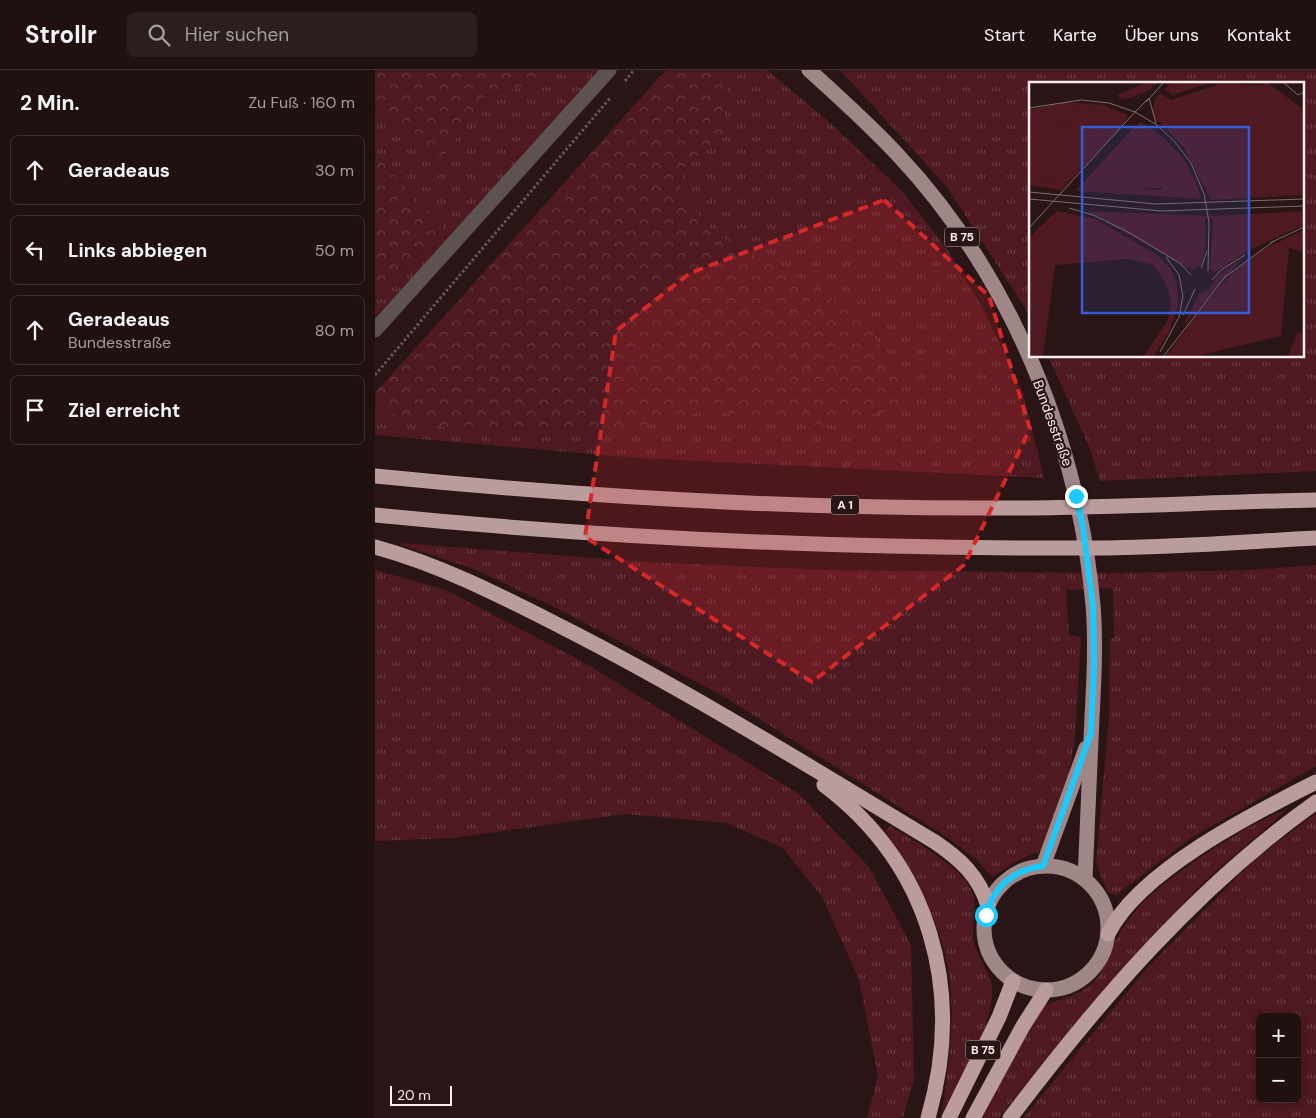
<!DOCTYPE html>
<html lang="de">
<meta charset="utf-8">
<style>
:root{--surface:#201010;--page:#2d1e1e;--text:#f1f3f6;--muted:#a29d9f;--line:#3d3030}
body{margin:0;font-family:"DM Sans",sans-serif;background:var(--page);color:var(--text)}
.controls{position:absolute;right:15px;bottom:15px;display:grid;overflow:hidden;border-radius:8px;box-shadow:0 2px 8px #0003}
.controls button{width:45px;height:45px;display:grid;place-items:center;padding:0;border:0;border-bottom:1px solid var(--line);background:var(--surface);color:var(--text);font:25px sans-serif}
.scale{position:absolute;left:15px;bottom:12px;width:62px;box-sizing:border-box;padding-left:5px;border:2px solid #fdedee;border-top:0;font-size:14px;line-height:18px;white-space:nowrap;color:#fdedee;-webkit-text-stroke:4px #2a1516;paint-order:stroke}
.stop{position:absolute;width:15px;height:15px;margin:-11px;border:4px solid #1cc9fc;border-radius:50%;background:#fff}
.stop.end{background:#1cc9fc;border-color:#fff;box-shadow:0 1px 5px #0008}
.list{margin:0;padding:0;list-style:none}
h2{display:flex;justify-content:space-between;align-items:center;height:65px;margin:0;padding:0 20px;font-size:21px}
h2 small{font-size:16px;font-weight:400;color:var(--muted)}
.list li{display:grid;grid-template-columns:32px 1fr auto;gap:15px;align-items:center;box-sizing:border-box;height:70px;margin:0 10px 10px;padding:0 10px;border:1px solid var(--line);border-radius:8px}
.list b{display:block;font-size:19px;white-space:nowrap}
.list p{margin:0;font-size:16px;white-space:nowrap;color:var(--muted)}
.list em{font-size:16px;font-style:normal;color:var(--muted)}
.icon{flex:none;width:28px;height:28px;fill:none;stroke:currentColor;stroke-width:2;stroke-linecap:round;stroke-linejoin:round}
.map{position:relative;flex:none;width:941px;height:1048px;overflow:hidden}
header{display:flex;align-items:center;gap:30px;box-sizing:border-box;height:70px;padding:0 25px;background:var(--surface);border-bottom:1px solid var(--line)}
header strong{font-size:24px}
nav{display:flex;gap:28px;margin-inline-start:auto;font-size:18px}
.search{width:350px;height:45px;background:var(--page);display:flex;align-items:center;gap:12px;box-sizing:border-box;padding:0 18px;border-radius:8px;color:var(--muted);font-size:19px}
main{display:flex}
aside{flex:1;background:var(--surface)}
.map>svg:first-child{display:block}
</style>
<header>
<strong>Strollr</strong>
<div class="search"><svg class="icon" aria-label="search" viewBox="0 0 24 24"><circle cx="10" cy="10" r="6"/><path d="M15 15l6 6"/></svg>Hier suchen</div>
<nav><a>Start</a><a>Karte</a><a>Über uns</a><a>Kontakt</a></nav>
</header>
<main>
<aside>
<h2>2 Min.<small>Zu Fuß · 160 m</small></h2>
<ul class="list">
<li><svg class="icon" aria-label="ahead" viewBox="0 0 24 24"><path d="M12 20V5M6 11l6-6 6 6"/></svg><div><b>Geradeaus</b></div><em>30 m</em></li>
<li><svg class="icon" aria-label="left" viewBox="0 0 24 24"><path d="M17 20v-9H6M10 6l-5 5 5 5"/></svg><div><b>Links abbiegen</b></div><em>50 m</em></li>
<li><svg class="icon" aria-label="ahead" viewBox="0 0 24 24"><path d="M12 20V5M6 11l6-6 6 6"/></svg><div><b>Geradeaus</b><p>Bundesstraße</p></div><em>80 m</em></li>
<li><svg class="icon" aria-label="arrive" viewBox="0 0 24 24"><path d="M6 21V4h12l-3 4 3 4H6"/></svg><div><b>Ziel erreicht</b></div></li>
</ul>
</aside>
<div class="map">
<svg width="941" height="1048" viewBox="0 0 941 1048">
<defs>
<pattern id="grass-tufts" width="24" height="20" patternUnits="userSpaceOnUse" patternTransform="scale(1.25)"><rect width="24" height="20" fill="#4e1921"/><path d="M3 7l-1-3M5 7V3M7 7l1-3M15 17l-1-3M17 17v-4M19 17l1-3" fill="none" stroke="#683b42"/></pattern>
<pattern id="forest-crowns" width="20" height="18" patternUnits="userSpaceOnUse" patternTransform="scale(1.25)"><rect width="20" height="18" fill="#4e1921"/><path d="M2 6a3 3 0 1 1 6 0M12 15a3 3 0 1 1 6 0" fill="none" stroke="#683b42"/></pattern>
</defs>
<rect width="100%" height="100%" fill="#2a1516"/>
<g fill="url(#grass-tufts)" fill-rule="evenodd">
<polygon points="178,0 225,0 193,40 0,248 0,228 69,157 0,84 0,37 64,93 110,26 166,11"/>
<polygon points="343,0 392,0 453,51 527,121 572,179 608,239 648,322 669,408 263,388 0,365 0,337 25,347 95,363 213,363 279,353 331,340 446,356 489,252 416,203 343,166 304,124 308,98 348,65 352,13"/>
<polygon points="465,0 941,0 941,401 725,411 715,379 673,286 927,286 927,14 655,14 655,246 572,117"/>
<polygon points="26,473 269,492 453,500 742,503 874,500 941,495 941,696 816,768 741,825 733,822 721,794 734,647 735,569 739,568 738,518 691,520 694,565 706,567 700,668 688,742 669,779 642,791 617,807 602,790 569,765 346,625 179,537 99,499 26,475"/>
<polygon points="0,500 71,520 208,592 424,724 494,797 536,875 539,1009 528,1048 492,1048 503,1006 484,909 447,827 408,778 351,753 251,744 77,768 0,771"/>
<path d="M911 740C883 767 851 790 823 818 751 890 686 968 624 1048H603L664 937C678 932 693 927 707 921 729 909 732 887 742 868 748 857 756 846 764 837 788 809 876 751 911 740Z"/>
<path d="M941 743V1048H648L771 899 879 790ZM885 947H922V1029H885Z"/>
<path d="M515 756C539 772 589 796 598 825 603 840 595 857 599 873 602 887 612 898 616 911 625 945 583 1011 567 1044 572 1003 579 962 576 922 572 863 542 808 510 761Z"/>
</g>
<g fill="url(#forest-crowns)">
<polygon points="0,0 178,0 166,11 110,26 64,93 0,37"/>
<polygon points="291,0 343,0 352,13 348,65 308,98 304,124 343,166 416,203 489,252 525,303 527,338 446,356 331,340 280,353 213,363 95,363 25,347 0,337 0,323"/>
<polygon points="0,84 69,157 0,228"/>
</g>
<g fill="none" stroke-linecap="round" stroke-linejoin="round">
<g stroke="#6a5657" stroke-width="3" stroke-dasharray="2.5 2.5" stroke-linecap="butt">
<polyline points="250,11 259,0"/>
<polyline points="0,305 236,27"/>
</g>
<polyline stroke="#5d5152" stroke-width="15" points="0,260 234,0"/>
<g stroke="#9f8788" stroke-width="15">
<path d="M434 0C464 27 494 54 522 84 636 205 703 370 718 535 721 572 719 610 717 647 715 701 712 755 710 809"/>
<circle cx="671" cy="858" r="62"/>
<polyline points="668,796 711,678"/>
</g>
<g stroke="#ba9c9d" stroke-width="15">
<path d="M0 406C209 427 419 439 629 438 733 438 837 432 941 430"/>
<path d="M0 445C239 469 479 479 719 478 793 478 867 472 941 468"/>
<path d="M0 477C66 495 126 526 187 557 315 622 437 698 560 772 585 789 604 806 613 836"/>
<path d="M449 715C556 796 590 921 553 1048"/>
<path d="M733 864C764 801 879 743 941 712"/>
<polyline points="574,1048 624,947 638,911"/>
<polyline points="598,1048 648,956 671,920"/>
<path d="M635 1048C723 932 821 817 941 732"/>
</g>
</g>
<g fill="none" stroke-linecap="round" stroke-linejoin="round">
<path stroke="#1cc9fc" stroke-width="6" d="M611 845C619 816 639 800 668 796L716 663 719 594 718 537 708 457 701 426"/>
</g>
<path fill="#d62828" fill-opacity="0.2" stroke="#d62828" stroke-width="4" stroke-dasharray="10 6" stroke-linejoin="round" d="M509 130 614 226 655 359 589 495 437 612 210 467 241 261 315 203Z"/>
<g text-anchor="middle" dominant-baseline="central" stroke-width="4.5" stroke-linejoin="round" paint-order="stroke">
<g fill="#2a1516" stroke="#beacad" stroke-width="1">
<rect x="569.5" y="157.5" width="35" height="19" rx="4"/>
<rect x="456" y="425.5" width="28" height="19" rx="4"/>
<rect x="590.5" y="970.5" width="35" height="19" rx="4"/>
</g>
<g font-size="12" font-weight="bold" fill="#fdedee">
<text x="587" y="167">B 75</text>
<text x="470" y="435">A 1</text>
<text x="608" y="980">B 75</text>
</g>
<g font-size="14" fill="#fdedee" stroke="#2a1516">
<text transform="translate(678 353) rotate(70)">Bundesstraße</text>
</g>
</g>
<g transform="translate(654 12)">
<rect width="275" height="275" fill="#2a1516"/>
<path d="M238 0 275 28V113L182 118 155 66 123 33 126 18 131 11 142 18 191 2 234 3ZM37 20 74 23 99 33 94 44 33 108 0 103V92L34 105 65 73 31 40 6 37 0 39V28ZM43 25 87 31 83 47 55 53 44 42 14 33ZM112 40 133 54 155 77 168 102 172 117 47 109 51 104 132 108 140 90 107 67 112 43 106 44ZM28 129 66 137 128 173 141 186 148 200 149 224 140 250 124 275H114L139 238 142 223 139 206 125 183 98 177 26 183 14 275H0V156ZM58 129 185 134 275 129V143L219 169 185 191 181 186 184 137H176L177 163 172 183 163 188ZM275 148V170L260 166 252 254 163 275H137L171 227 209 185 239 165ZM213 177 156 242 155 241 171 211 179 208 189 193Z" fill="#4e1921" fill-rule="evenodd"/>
<path d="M118 0H128L121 8 102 16 93 17 88 13ZM142 0H184L144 13 135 8ZM43 25 87 31 94 34 83 47 72 50 64 62 44 42 13 33 24 27ZM6 37H24L38 44 65 73 34 105 0 92V39ZM112 42 115 57 107 67 140 90 147 105 70 109 51 104 106 44ZM275 250V275H259L268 251Z" fill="#4e1921"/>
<path fill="none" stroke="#7e6b6c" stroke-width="1" d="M254 0 269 13 275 10M120 16 106 30 128 43 146 60 162 81 175 112 180 140 179 189M120 16 127 41M117 20 135 0M0 26 52 18 80 21 106 30M0 110 127 122 275 117M0 117 133 129 275 124M40 126 64 133 101 151 152 182 162 193M0 146 106 30M241 161 275 145M172 186 178 169M183 198 192 188 216 173M154 233 166 207M131 270 150 235 154 214 150 193 137 175M134 275 196 195 245 159"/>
<path fill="#335eda" fill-opacity="0.15" stroke="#335eda" stroke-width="2.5" d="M53 45H220V231H53Z"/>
<rect width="275" height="275" fill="none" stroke="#fdedee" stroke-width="2.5"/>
</g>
</svg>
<div class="controls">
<button>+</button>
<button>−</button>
</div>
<div class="scale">20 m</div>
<div class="stop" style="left:611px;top:845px"></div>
<div class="stop end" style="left:701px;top:426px"></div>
</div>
</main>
